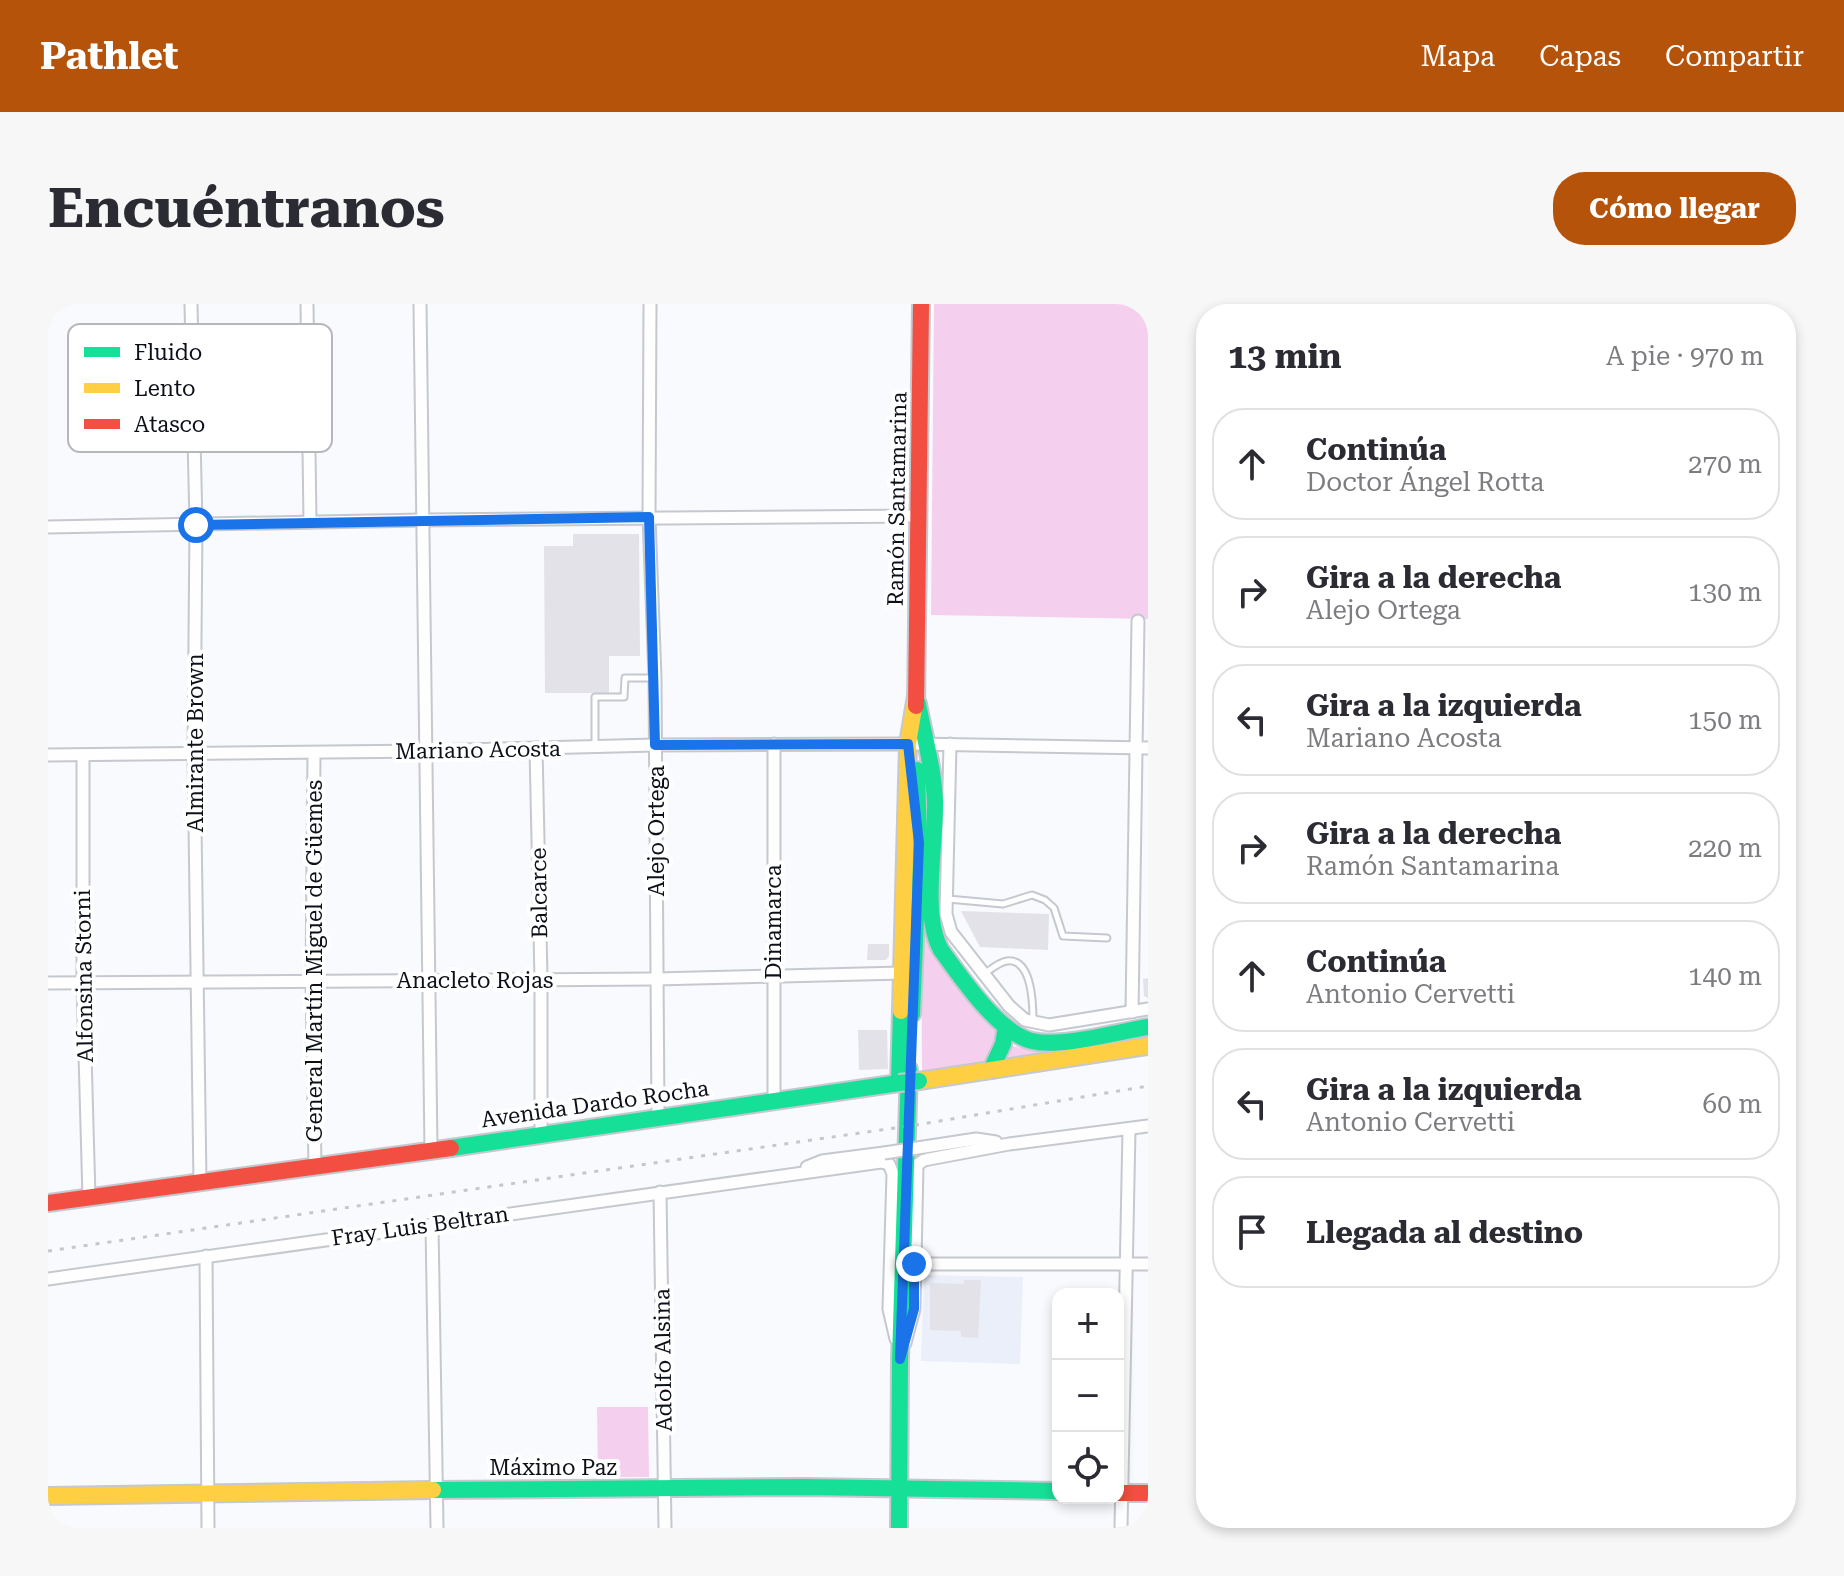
<!DOCTYPE html>
<html lang="es">
<meta charset="utf-8">
<style>
:root{--surface:#fff;--page:#f7f7f7;--text:#2b2b33;--muted:#7c7c81;--line:#e1e1e2;--accent:#b45309}
body{margin:0;font-family:"Roboto Serif",serif;background:var(--page);color:var(--text)}
.controls{position:absolute;right:24px;bottom:24px;display:grid;overflow:hidden;border-radius:16px;box-shadow:0 4px 12px #0003}
.controls button{width:72px;height:72px;display:grid;place-items:center;padding:0;border:0;border-bottom:2px solid var(--line);background:var(--surface);color:var(--text);font:40px sans-serif}
.stop{position:absolute;width:24px;height:24px;margin:-18px;border:6px solid #1a73e8;border-radius:50%;background:#fff}
.stop.end{background:#1a73e8;border-color:#fff;box-shadow:0 2px 8px #0008}
.list{margin:0;padding:0;list-style:none}
h2{display:flex;justify-content:space-between;align-items:center;height:104px;margin:0;padding:0 32px;font-size:34px}
h2 small{font-size:26px;font-weight:400;color:var(--muted)}
.list li{display:grid;grid-template-columns:52px 1fr auto;gap:24px;align-items:center;box-sizing:border-box;height:112px;margin:0 16px 16px;padding:0 16px;border:2px solid var(--line);border-radius:32px}
.list b{display:block;font-size:30px;white-space:nowrap}
.list p{margin:0;font-size:26px;white-space:nowrap;color:var(--muted)}
.list em{font-size:26px;font-style:normal;color:var(--muted)}
.icon{flex:none;width:44px;height:44px;fill:none;stroke:currentColor;stroke-width:2;stroke-linecap:round;stroke-linejoin:round}
.map{position:relative;flex:none;width:1100px;height:1224px;overflow:hidden;border-radius:32px}
header{display:flex;align-items:center;gap:48px;box-sizing:border-box;height:112px;padding:0 40px;background:var(--accent);color:#fff}
header strong{font-size:38px}
nav{display:flex;gap:44px;margin-inline-start:auto;font-size:28px}
.intro{display:flex;align-items:center;justify-content:space-between;box-sizing:border-box;height:192px;padding:0 48px}
h1{margin:0;font-size:56px}
.button{padding:20px 36px;border-radius:32px;background:var(--accent);color:#fff;font-size:28px;font-weight:700}
main{display:flex;gap:48px;padding:0 48px}
aside{flex:1;background:var(--surface);border-radius:32px;box-shadow:0 4px 12px #0003}
.map>svg:first-child{display:block}
</style>
<header>
<strong>Pathlet</strong>
<nav><a>Mapa</a><a>Capas</a><a>Compartir</a></nav>
</header>
<div class="intro"><h1>Encuéntranos</h1><a class="button">Cómo llegar</a></div>
<main>
<div class="map">
<svg width="1100" height="1224" viewBox="0 0 1100 1224">
<rect width="100%" height="100%" fill="#f8fafd"/>
<polygon fill="#ebeff9" points="876,971 975,973 972,1060 873,1057"/>
<g fill="#f4d0ee">
<polygon points="886,0 1100,0 1100,315 883,311"/>
<path d="M873 612 948 721C951 736 945 748 936 759L880 769 874 767Z"/>
<polygon points="964,742 1000,748 959,758"/>
<polygon points="549,1103 600,1103 601,1173 550,1173"/>
</g>
<g fill="#e3e2e9">
<polygon points="525,230 591,230 592,352 561,352 561,389 497,389 496,242 525,242"/>
<polygon points="913,607 1001,610 1000,646 932,643"/>
<polygon points="820,640 841,640 841,652 838,656 819,656"/>
<polygon points="1100,674 1100,694 1096,692 1095,675"/>
<polygon points="810,726 839,726 840,765 811,766"/>
<polygon points="916,976 933,976 930,1034 913,1033 913,1027 882,1026 882,979 916,980"/>
</g>
<g fill="none" stroke-linecap="round" stroke-linejoin="round">
<g stroke="#c5c8ce" stroke-width="9">
<g id="lane">
<polyline points="547,441 547,393 576,393 577,374 606,374"/>
<polyline points="900,595 955,600 984,591 997,596 1006,604 1015,632 1059,634"/>
<path d="M936 670C942 666 951 658 959 657 985 654 985 703 985 718"/>
</g>
</g>
<g stroke="#c5c8ce" stroke-width="15">
<g id="street">
<polyline points="143,0 148,221 146,449 152,879"/>
<polyline points="259,0 262,218"/>
<polyline points="372,0 383,846"/>
<polyline points="602,0 601,213 607,374 610,813"/>
<polyline points="0,223 375,216 871,212"/>
<polyline points="869,440 1100,444"/>
<polyline points="902,440 898,610 903,628 961,702 977,716 1001,721 1100,705"/>
<polyline points="488,444 493,675 493,830"/>
<polyline points="266,449 264,676 267,864"/>
<polyline points="0,451 379,447 607,441 860,440"/>
<polyline points="35,452 35,679 41,893"/>
<polyline points="0,679 608,675 854,669"/>
<polyline points="1084,708 1090,317"/>
<polyline points="726,796 726,440"/>
<polyline points="876,843 928,835 948,838"/>
<polyline points="759,863 774,857 836,849"/>
<polyline points="612,888 617,1224"/>
<polyline points="384,921 389,1224"/>
<polyline points="158,952 160,1224"/>
<polyline points="866,960 1100,960"/>
<polyline points="0,975 833,858 841,860 845,870 841,1005 848,1035"/>
<polyline points="857,1039 866,1005 869,861 876,856 961,840 1100,822"/>
<polyline points="1073,1224 1081,826"/>
</g>
</g>
<g stroke="#c5c8ce" stroke-width="20">
<g id="fast">
<path d="M870 400C876 432 886 466 887 498 888 540 873 610 893 646 913 673 950 729 984 737 1013 744 1069 728 1100 723"/>
<polyline points="864,710 871,539 869,466"/>
<polyline points="943,766 955,740 958,723"/>
<polyline points="403,844 851,779 853,707"/>
<polyline points="385,1186 757,1183 1010,1187"/>
<polyline points="851,1224 852,1055 861,765"/>
</g>
</g>
<g stroke="#c5c8ce" stroke-width="20">
<g id="slow">
<polyline points="853,707 860,440 868,392"/>
<polyline points="871,777 1100,742"/>
<polyline points="0,1192 385,1186"/>
</g>
</g>
<g stroke="#c5c8ce" stroke-width="20">
<g id="jam">
<polyline points="868,402 873,0"/>
<polyline points="0,899 403,844"/>
<polyline points="1070,1189 1100,1189"/>
</g>
</g>
<use href="#lane" stroke="#fefeff" stroke-width="5"/>
<use href="#street" stroke="#fefeff" stroke-width="11"/>
<use href="#fast" stroke="#16e098" stroke-width="16"/>
<use href="#slow" stroke="#ffcf43" stroke-width="16"/>
<use href="#jam" stroke="#f24e42" stroke-width="16"/>
<polyline stroke="#c6c7c8" stroke-width="3" stroke-dasharray="4 8" stroke-linecap="butt" points="0,947 874,820 1100,782"/>
<g stroke="#c5c8ce" stroke-width="15" stroke-linecap="butt">
<polyline id="street-bridge" points="836,849 876,843"/>
</g>
<g stroke="#c5c8ce" stroke-width="20" stroke-linecap="butt">
<polyline id="fast-bridge" points="851,779 871,777"/>
</g>
<use href="#street-bridge" stroke="#fefeff" stroke-width="11"/>
<use href="#fast-bridge" stroke="#16e098" stroke-width="16"/>
</g>
<g fill="none" stroke-linecap="round" stroke-linejoin="round">
<polyline stroke="#1a73e8" stroke-width="10" points="148,221 601,213 607,441 860,440 871,539 852,1055 866,1005 866,960"/>
</g>
<g text-anchor="middle" dominant-baseline="central" stroke-width="8" stroke-linejoin="round" paint-order="stroke">
<g font-size="22" fill="#0c1019" stroke="#fff">
<text transform="translate(849 195) rotate(-89)">Ramón Santamarina</text>
<text transform="translate(147 439) rotate(-90)">Almirante Brown</text>
<text transform="translate(430 446) rotate(-1)">Mariano Acosta</text>
<text transform="translate(608 527) rotate(-90)">Alejo Ortega</text>
<text transform="translate(491 589) rotate(-91)">Balcarce</text>
<text transform="translate(725 618) rotate(-90)">Dinamarca</text>
<text transform="translate(266 657) rotate(-90)">General Martín Miguel de Güemes</text>
<text transform="translate(36 672) rotate(-91)">Alfonsina Storni</text>
<text x="427" y="676">Anacleto Rojas</text>
<text transform="translate(547 800) rotate(-8)">Avenida Dardo Rocha</text>
<text transform="translate(372 922) rotate(-8)">Fray Luis Beltran</text>
<text transform="translate(615 1056) rotate(-91)">Adolfo Alsina</text>
<text x="505" y="1163">Máximo Paz</text>
</g>
</g>
<rect x="20" y="20" width="264" height="128" rx="12" fill="#fff" stroke="#b6b7ba" stroke-width="2"/>
<rect x="36" y="43" width="36" height="10" fill="#16e098"/>
<rect x="36" y="79" width="36" height="10" fill="#ffcf43"/>
<rect x="36" y="115" width="36" height="10" fill="#f24e42"/>
<g font-size="22" fill="#0c1019">
<text x="86" y="56">Fluido</text>
<text x="86" y="92">Lento</text>
<text x="86" y="128">Atasco</text>
</g>
</svg>
<div class="controls">
<button>+</button>
<button>−</button>
<button><svg class="icon" aria-label="locate" viewBox="0 0 24 24"><circle cx="12" cy="12" r="6"/><path d="M12 2v4M12 18v4M2 12h4M18 12h4"/></svg></button>
</div>
<div class="stop" style="left:148px;top:221px"></div>
<div class="stop end" style="left:866px;top:960px"></div>
</div>
<aside>
<h2>13 min<small>A pie · 970 m</small></h2>
<ul class="list">
<li><svg class="icon" aria-label="ahead" viewBox="0 0 24 24"><path d="M12 20V5M6 11l6-6 6 6"/></svg><div><b>Continúa</b><p>Doctor Ángel Rotta</p></div><em>270 m</em></li>
<li><svg class="icon" aria-label="right" viewBox="0 0 24 24"><path d="M7 20v-9h11M14 6l5 5-5 5"/></svg><div><b>Gira a la derecha</b><p>Alejo Ortega</p></div><em>130 m</em></li>
<li><svg class="icon" aria-label="left" viewBox="0 0 24 24"><path d="M17 20v-9H6M10 6l-5 5 5 5"/></svg><div><b>Gira a la izquierda</b><p>Mariano Acosta</p></div><em>150 m</em></li>
<li><svg class="icon" aria-label="right" viewBox="0 0 24 24"><path d="M7 20v-9h11M14 6l5 5-5 5"/></svg><div><b>Gira a la derecha</b><p>Ramón Santamarina</p></div><em>220 m</em></li>
<li><svg class="icon" aria-label="ahead" viewBox="0 0 24 24"><path d="M12 20V5M6 11l6-6 6 6"/></svg><div><b>Continúa</b><p>Antonio Cervetti</p></div><em>140 m</em></li>
<li><svg class="icon" aria-label="left" viewBox="0 0 24 24"><path d="M17 20v-9H6M10 6l-5 5 5 5"/></svg><div><b>Gira a la izquierda</b><p>Antonio Cervetti</p></div><em>60 m</em></li>
<li><svg class="icon" aria-label="arrive" viewBox="0 0 24 24"><path d="M6 21V4h12l-3 4 3 4H6"/></svg><div><b>Llegada al destino</b></div></li>
</ul>
</aside>
</main>
